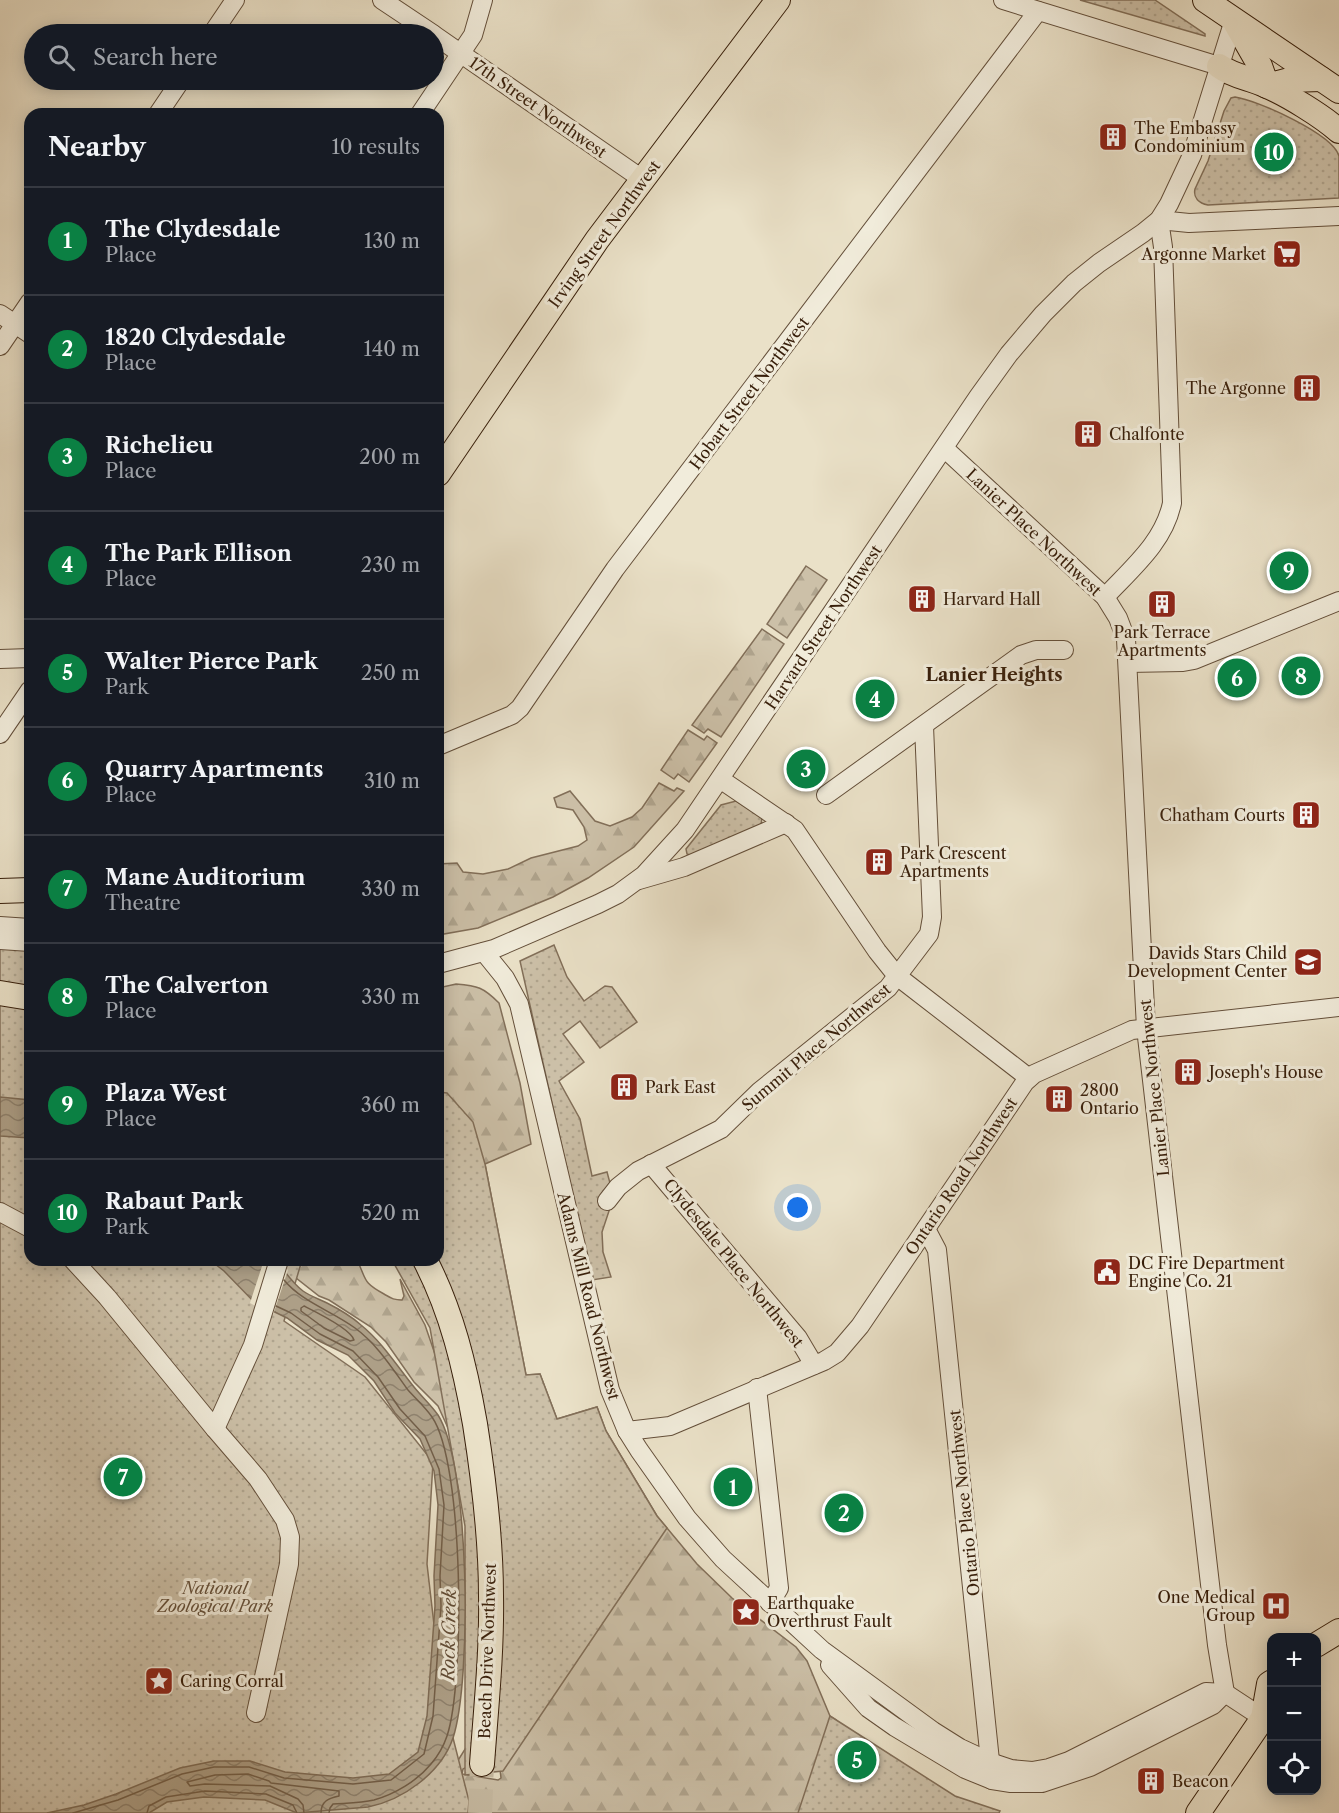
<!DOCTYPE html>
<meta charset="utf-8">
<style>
:root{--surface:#171b24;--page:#242831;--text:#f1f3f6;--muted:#9ea1a6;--line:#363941;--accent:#0b8043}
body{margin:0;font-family:"Libre Caslon Text",serif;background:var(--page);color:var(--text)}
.controls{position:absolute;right:18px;bottom:18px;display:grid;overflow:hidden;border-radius:12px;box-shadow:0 3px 15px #0003}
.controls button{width:54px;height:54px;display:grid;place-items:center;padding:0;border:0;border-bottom:2px solid var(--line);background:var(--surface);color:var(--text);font:30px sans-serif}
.you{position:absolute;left:798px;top:1208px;width:21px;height:21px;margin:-15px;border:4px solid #fff;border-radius:50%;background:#1a73e8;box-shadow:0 0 0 9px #1a73e833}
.badge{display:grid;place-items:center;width:39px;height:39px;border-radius:50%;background:var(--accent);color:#fff;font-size:20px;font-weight:700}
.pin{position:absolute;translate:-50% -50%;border:3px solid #fff;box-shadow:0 2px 6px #0006}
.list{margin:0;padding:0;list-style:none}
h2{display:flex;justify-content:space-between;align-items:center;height:78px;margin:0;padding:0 24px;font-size:26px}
h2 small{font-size:20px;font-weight:400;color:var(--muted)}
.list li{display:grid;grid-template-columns:39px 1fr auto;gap:18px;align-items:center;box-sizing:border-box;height:108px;padding:0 24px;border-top:2px solid var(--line)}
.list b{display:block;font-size:22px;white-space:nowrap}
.list p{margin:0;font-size:20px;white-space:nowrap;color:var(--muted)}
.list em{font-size:20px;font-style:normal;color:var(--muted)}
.icon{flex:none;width:33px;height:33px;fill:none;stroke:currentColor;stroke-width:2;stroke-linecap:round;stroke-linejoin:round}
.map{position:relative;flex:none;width:1339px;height:1813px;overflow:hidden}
.search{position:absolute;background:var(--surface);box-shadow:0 3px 15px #0003;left:24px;top:24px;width:420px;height:66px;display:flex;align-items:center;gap:15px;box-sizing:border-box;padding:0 21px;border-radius:33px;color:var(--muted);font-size:22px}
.panel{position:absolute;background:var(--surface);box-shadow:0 3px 15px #0003;left:24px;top:108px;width:420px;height:1158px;border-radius:18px}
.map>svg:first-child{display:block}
</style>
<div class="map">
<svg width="1339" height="1813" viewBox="0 0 1339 1813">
<defs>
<pattern id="forest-firs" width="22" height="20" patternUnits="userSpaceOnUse" patternTransform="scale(1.5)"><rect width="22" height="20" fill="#ccc0a8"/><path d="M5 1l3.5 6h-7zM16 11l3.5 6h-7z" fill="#b0a58f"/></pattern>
<pattern id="park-dots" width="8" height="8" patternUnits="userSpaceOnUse" patternTransform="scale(1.5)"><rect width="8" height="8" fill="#ccc0a8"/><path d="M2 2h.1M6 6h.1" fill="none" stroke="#b0a58f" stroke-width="1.8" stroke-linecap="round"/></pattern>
<pattern id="water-waves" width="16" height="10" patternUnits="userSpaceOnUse" patternTransform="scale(1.5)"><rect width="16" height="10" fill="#ad9f87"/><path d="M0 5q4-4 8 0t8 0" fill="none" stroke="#8e816d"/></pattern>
</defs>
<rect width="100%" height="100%" fill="#eae1c8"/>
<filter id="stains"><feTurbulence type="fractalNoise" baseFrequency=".00333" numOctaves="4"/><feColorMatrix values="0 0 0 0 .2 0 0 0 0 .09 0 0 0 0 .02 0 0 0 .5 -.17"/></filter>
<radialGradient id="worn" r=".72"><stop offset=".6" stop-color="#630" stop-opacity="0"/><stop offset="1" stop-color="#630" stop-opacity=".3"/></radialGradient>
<g fill="url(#forest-firs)" stroke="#826f59" stroke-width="1.5">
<polygon points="806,566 827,580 787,638 767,624"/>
<polygon points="762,629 784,644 721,737 708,729 704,733 692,725"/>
<polygon points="688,730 704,740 707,736 717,743 689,782 678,774 674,779 661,770"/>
<polygon points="659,783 674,791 677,788 684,791 634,847 588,878 553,897 478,928 438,935 438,864 457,863 463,872 483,874 508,869 531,858 578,846 587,840 584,827 573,810 557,807 554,798 570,791 595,821 610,826 632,817 642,808"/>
<path d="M456 984C478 986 483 987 499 1003L520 1083 531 1144 485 1164 526 1375 540 1374 557 1419 597 1407 606 1431 657 1516 697 1564 732 1598 796 1647 807 1661 830 1716 836 1720 840 1813H400L452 1770 467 1746 469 1766 463 1769 462 1774 498 1780 501 1778 438 1235V988Z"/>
<path d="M296 1260H357C367 1280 362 1282 384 1294 391 1298 393 1300 402 1300L404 1296 400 1279 425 1325 437 1360 448 1428 438 1406 414 1382 386 1342 371 1327 329 1300 319 1296 291 1274Z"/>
</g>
<g fill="url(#park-dots)" stroke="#826f59" stroke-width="1.5">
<polygon points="1080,0 1155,0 1205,34 1205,36"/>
<path d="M1235 97C1257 100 1333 134 1339 156 1339 168 1339 185 1339 198L1208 205C1199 203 1193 198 1195 189L1208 161 1224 111 1231 98Z"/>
<polygon points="736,801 762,817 761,825 690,855 687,854 686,849 721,805"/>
<polygon points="554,945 567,977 584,1001 605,986 612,987 637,1022 600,1048 580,1021 563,1034 584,1062 559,1081 580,1119 592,1176 607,1172 610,1183 610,1208 602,1232 603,1252 611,1277 592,1280 520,961"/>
<polygon points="0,948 30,950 30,1260 302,1260 284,1321 365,1377 433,1462 427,1564 439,1668 451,1730 469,1801 468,1813 0,1813"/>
<polygon points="438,1092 447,1093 473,1122 485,1164 526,1375 540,1374 557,1419 597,1407 606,1431 657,1516 667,1528 503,1771 465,1775 465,1526 430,1328 392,1260 438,1260"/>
<polygon points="830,1716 955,1796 1000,1811 999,1813 798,1813"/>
</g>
<g fill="url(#water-waves)" stroke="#7e6b55" stroke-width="1.5">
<polygon points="0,1097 30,1100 30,1138 0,1136"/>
<path d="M210 1260H276C284 1270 292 1283 303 1291 310 1296 319 1299 327 1303 339 1309 352 1317 361 1325 383 1343 397 1366 414 1387 422 1397 431 1405 438 1415 470 1465 472 1680 453 1738 441 1773 403 1800 368 1807L297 1813 265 1800 204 1797 167 1802 149 1813H47L84 1805 116 1794 180 1768 214 1761H250L285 1772 353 1778 389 1774 418 1752 427 1716 435 1606 434 1576 438 1505 434 1471 420 1439 395 1413 374 1381 348 1355 317 1340 287 1318 254 1302 224 1271Z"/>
</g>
<polygon fill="#eae1c8" points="264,1260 279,1260 288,1270 273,1315 250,1303"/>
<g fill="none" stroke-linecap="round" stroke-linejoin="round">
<g stroke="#725e48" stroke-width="1.5">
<path d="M284 1280C302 1302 332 1311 355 1328 377 1344 392 1368 408 1390 416 1399 425 1407 432 1417 464 1463 465 1682 447 1736 444 1745 437 1757 431 1764 417 1781 395 1794 374 1800 361 1803 347 1803 333 1804L330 1808 329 1813"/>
<path d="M304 1306C316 1312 351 1329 354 1340L350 1341 324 1328 301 1311V1308Z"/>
<polyline points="73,1813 118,1800 182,1774 214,1767 249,1767 284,1778 353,1784 391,1780 424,1754 433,1716 441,1606 440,1576 444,1505 439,1469 425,1436 400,1409 378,1377 353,1351 320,1334 291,1313 276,1306"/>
<polyline points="147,1813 149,1806 166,1797 205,1791 266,1794 293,1805 297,1813"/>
<path d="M304 1813 303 1805 298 1799 270 1786 205 1784 190 1786 187 1782 215 1775 248 1774 269 1781 271 1783 339 1791V1796C329 1798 321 1801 321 1813"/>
</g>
<polyline stroke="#c6baa2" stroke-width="24" stroke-dasharray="24 12" stroke-linecap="butt" points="480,1813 482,1764"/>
<g stroke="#644f3a" stroke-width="20">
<g id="minor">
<polyline points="382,0 433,34"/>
<polyline points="1003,0 1219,66"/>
<polyline points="212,34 235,0"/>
<polyline points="434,35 642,179"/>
<polyline points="158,114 181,80"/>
<polyline points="420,114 473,35 483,0"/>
<polyline points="1159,220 1189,223 1339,216"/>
<polyline points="0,314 30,334"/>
<polyline points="0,346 30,302"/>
<polyline points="944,448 1105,597 1118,618 1126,639 1146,1028 1217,1645 1225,1693"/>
<path d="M1105 597C1132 568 1164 542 1172 503L1163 247 1159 220"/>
<polyline points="0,659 30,658"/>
<polyline points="1128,663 1183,662 1194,660 1339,601"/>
<polyline points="0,734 30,690"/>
<polyline points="438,746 512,715 520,708 615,569 1038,11"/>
<polyline points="720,779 795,830 877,951 897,976 1029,1078"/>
<polyline points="826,795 1021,655 1036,650 1064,650"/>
<polyline points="639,880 684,867 786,823"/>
<polyline points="0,926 30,928"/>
<polyline points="0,940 30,942"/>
<polyline points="484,952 505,978 519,1004 610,1390 627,1431 639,1450 687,1518 723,1559 822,1650 933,1731 960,1748 990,1762 1011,1769 1032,1771 1049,1768 1069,1761 1206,1692 1225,1693 1263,1718"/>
<polyline points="438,964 494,949 598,904 618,894 644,875 685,830 978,397 1009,354 1043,314 1074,283 1099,263 1143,233 1159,220 1169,204 1192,155 1234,20"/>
<polyline points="651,1164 798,1338 814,1365"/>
<polyline points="607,1201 618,1187 638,1171 721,1129 760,1091 888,988 929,934 932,917 924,726"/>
<polyline points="0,1212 30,1228"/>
<polyline points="926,1229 937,1250 992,1780"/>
<polyline points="73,1260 107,1297 215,1429 258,1479 285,1520 290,1537 289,1564 256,1713"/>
<polyline points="757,1388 779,1588 770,1603"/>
<polyline points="215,1429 253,1345 279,1260"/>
<polyline points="627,1431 670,1426 824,1361 837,1353 860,1326 1025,1082 1034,1074 1132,1030 1339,1007"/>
<polyline points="830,1665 868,1708 895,1727 965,1769 992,1780 1011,1783 1042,1783 1090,1767 1213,1705 1225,1693"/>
</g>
</g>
<g stroke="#371e0a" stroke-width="26">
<g id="major">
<polyline points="1205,0 1339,91"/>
<polyline points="1236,24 1260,66 1267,86 1289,80 1321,79"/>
<path d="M1219 66C1234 77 1251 78 1267 86 1288 95 1322 116 1339 131"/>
<polyline points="438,474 597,240 778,0"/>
<polyline points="0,891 30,890"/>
<polyline points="0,993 30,998"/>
<path d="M425 1260C452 1312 465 1367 475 1424 484 1481 491 1538 491 1596 492 1652 486 1708 482 1764"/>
<polyline points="1316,1645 1339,1631"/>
<polyline points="1263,1718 1269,1684 1272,1682"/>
<polyline points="1198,1813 1263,1718 1272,1708"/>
</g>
</g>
<use href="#minor" stroke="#f1ecdb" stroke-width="18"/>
<use href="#major" stroke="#eae1c8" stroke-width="24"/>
</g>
<defs>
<g id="building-square" transform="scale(1.5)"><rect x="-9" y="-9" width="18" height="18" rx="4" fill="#8f2418" stroke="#f1ecdb"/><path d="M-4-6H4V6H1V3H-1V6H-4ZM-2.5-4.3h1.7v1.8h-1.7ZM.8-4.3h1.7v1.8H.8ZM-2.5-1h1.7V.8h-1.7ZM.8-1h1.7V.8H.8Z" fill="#fff"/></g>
<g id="supermarket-square" transform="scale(1.5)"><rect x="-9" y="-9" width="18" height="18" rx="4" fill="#8f2418" stroke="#f1ecdb"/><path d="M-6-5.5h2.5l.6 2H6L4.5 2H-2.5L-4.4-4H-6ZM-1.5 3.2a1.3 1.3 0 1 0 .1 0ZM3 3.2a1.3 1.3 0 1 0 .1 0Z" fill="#fff"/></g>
<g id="school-square" transform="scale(1.5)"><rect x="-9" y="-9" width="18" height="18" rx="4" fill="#8f2418" stroke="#f1ecdb"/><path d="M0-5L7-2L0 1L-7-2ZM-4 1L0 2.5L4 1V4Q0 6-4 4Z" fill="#fff"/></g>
<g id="civic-square" transform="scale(1.5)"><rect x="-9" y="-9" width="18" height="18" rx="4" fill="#8f2418" stroke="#f1ecdb"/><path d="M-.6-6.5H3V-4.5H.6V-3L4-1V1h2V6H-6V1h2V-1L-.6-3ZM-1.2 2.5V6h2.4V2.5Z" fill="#fff"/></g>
<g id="hospital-square" transform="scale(1.5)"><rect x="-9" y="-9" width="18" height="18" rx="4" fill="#8f2418" stroke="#f1ecdb"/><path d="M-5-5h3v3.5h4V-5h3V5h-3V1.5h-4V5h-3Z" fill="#fff"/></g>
<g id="sight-square" transform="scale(1.5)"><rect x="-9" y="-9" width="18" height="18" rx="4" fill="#8f2418" stroke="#f1ecdb"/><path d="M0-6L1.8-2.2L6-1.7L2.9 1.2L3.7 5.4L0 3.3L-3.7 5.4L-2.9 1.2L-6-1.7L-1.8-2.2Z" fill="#fff"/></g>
</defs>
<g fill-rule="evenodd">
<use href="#building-square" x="1113" y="137"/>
<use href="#supermarket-square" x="1287" y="254"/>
<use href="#building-square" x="1307" y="388"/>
<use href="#building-square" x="1088" y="434"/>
<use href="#building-square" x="922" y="599"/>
<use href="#building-square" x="1162" y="604"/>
<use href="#building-square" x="1306" y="815"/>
<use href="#building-square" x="879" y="862"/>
<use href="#school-square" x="1308" y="962"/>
<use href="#building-square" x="1188" y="1072"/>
<use href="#building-square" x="624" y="1087"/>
<use href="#building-square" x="1059" y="1099"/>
<use href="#civic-square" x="1107" y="1272"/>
<use href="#hospital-square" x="1276" y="1606"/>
<use href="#sight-square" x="746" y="1612"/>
<use href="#sight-square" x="159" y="1681"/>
<use href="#building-square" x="1151" y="1781"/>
</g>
<g text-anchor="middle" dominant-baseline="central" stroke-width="6" stroke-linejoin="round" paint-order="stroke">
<g font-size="16" fill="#371e0a" stroke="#f1ecdb">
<text transform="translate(538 107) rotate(35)">17th Street Northwest</text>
<text transform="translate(604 234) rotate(-54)">Irving Street Northwest</text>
<text transform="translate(749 393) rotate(-53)">Hobart Street Northwest</text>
<text transform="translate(1034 532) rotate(43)">Lanier Place Northwest</text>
<text transform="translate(823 627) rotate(-56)">Harvard Street Northwest</text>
<text transform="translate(816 1047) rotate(-40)">Summit Place Northwest</text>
<text transform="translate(1154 1088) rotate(-96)">Lanier Place Northwest</text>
<text transform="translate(961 1176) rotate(-56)">Ontario Road Northwest</text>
<text transform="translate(734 1263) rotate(51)">Clydesdale Place Northwest</text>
<text transform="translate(589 1296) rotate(76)">Adams Mill Road Northwest</text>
<text transform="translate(964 1503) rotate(-96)">Ontario Place Northwest</text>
<text transform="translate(487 1651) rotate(-88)">Beach Drive Northwest</text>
</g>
<g font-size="16" fill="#371e0a" stroke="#f1ecdb" text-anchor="start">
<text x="1134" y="128">The Embassy<tspan x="1134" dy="18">Condominium</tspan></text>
<text x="1266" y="254" text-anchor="end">Argonne Market</text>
<text x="1286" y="388" text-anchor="end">The Argonne</text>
<text x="1109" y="434">Chalfonte</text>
<text x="943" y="599">Harvard Hall</text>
<text x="1162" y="632" text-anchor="middle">Park Terrace<tspan x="1162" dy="18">Apartments</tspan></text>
<text x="1285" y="815" text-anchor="end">Chatham Courts</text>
<text x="900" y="853">Park Crescent<tspan x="900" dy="18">Apartments</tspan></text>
<text x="1287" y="953" text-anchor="end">Davids Stars Child<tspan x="1287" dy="18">Development Center</tspan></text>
<text x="1209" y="1072">Joseph's House</text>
<text x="645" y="1087">Park East</text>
<text x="1080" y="1090">2800<tspan x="1080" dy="18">Ontario</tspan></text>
<text x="1128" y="1263">DC Fire Department<tspan x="1128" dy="18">Engine Co. 21</tspan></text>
<text x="1255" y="1597" text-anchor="end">One Medical<tspan x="1255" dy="18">Group</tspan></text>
<text x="767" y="1603">Earthquake<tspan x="767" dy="18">Overthrust Fault</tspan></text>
<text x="180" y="1681">Caring Corral</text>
<text x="1172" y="1781">Beacon</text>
</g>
<g font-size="16" font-style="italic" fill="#644f39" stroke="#f1ecdb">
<text x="215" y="1588">National<tspan x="215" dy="18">Zoological Park</tspan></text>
</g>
<g font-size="18" font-weight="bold" fill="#371e0a" stroke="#f1ecdb">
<text x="994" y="675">Lanier Heights</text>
</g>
<g font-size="18" font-style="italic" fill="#604b36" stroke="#f1ecdb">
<text transform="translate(449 1635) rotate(-89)">Rock Creek</text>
</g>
</g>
<rect width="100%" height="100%" filter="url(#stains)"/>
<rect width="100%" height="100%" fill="url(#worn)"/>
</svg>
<div class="controls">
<button>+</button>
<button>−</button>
<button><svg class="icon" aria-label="locate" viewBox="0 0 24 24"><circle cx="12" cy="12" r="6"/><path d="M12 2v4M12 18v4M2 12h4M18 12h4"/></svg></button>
</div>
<div class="you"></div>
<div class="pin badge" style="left:733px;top:1487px">1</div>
<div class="pin badge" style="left:844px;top:1513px">2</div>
<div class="pin badge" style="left:806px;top:769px">3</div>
<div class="pin badge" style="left:875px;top:699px">4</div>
<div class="pin badge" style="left:857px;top:1760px">5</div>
<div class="pin badge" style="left:1237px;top:678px">6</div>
<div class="pin badge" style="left:123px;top:1477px">7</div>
<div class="pin badge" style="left:1301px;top:676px">8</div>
<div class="pin badge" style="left:1289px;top:571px">9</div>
<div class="pin badge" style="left:1274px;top:152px">10</div>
<div class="search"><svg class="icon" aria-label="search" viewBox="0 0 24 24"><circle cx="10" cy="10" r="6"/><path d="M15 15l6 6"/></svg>Search here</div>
<section class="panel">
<h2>Nearby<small>10 results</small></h2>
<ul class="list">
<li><span class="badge">1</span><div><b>The Clydesdale</b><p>Place</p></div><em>130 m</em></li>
<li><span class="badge">2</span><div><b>1820 Clydesdale</b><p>Place</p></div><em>140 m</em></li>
<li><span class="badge">3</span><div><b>Richelieu</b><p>Place</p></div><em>200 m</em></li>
<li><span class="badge">4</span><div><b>The Park Ellison</b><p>Place</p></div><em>230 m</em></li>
<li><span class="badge">5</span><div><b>Walter Pierce Park</b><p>Park</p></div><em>250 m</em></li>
<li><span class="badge">6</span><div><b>Quarry Apartments</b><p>Place</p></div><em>310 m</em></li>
<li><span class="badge">7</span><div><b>Mane Auditorium</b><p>Theatre</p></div><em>330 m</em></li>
<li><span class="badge">8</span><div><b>The Calverton</b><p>Place</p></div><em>330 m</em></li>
<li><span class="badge">9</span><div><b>Plaza West</b><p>Place</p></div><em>360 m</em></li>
<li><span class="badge">10</span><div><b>Rabaut Park</b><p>Park</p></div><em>520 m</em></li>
</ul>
</section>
</div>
